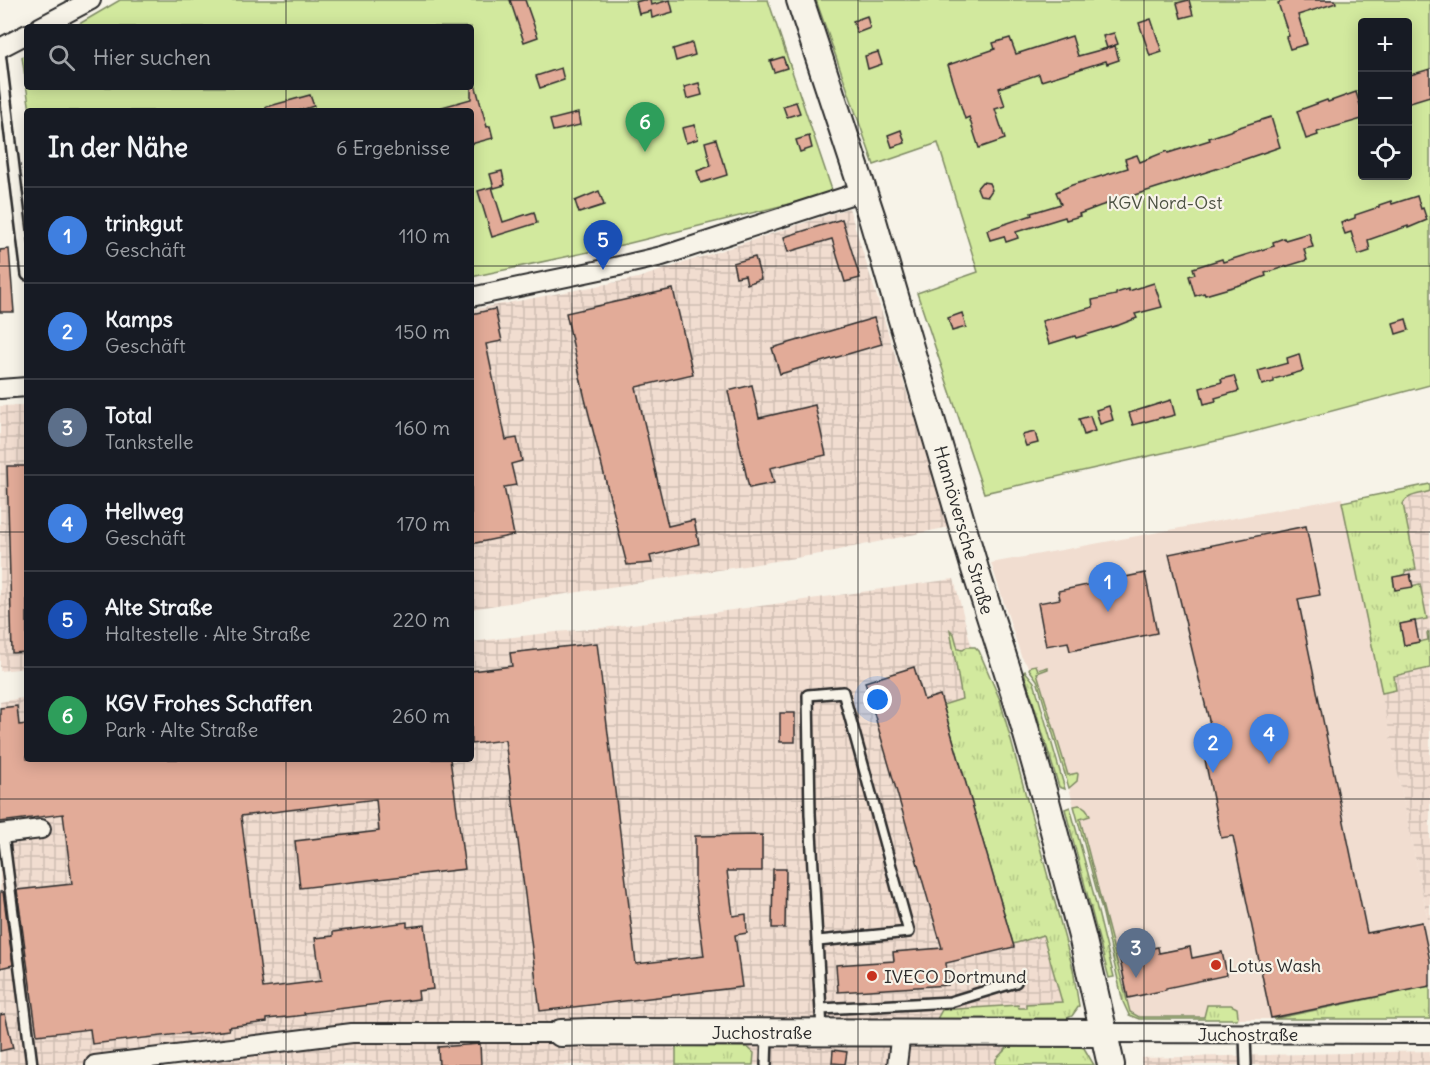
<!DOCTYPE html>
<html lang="de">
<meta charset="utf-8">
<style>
:root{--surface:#171b24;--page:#20242c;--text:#f1f3f6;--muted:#9ea1a6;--line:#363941;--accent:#c8321e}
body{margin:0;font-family:Delius,sans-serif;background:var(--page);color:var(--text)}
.controls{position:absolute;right:18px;top:18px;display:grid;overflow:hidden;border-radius:6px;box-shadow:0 3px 15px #0003}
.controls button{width:54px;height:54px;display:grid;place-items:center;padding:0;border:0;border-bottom:2px solid var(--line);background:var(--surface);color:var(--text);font:30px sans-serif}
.you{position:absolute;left:878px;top:700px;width:21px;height:21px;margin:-15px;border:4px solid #fff;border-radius:50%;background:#1a73e8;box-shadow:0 0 0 9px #1a73e833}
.badge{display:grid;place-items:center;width:39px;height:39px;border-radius:50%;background:var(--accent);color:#fff;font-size:20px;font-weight:700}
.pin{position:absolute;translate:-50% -50px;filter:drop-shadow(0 2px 3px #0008)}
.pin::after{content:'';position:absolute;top:32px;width:21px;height:18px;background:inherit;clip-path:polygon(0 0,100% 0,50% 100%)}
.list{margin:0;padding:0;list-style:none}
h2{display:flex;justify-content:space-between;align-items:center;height:78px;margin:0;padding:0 24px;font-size:26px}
h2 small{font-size:20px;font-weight:400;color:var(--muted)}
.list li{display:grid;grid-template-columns:39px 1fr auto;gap:18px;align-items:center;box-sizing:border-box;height:96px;padding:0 24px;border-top:2px solid var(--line)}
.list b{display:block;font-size:22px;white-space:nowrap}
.list p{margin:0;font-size:20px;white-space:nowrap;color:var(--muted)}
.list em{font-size:20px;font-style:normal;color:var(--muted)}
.icon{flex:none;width:33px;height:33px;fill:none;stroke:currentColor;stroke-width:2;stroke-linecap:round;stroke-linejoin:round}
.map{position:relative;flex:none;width:1430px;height:1065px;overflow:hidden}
.search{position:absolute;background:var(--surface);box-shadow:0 3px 15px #0003;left:24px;top:24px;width:450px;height:66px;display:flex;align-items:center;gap:15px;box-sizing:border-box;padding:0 21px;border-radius:6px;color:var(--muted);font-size:22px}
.panel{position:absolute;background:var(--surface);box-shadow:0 3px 15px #0003;left:24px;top:108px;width:450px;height:654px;border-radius:6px}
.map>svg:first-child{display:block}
</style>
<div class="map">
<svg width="1430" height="1065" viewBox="0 0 1430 1065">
<defs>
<pattern id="industrial-grid" width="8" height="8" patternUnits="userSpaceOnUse" patternTransform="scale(1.5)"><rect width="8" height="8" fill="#f1ddd0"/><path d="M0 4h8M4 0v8" fill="none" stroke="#cfbeb3"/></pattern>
<pattern id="grass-tufts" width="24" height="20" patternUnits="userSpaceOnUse" patternTransform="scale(1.5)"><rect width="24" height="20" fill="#d2e99e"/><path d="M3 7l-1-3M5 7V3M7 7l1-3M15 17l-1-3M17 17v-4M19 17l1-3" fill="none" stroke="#b4c888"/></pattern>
</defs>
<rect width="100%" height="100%" fill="#f7f3e8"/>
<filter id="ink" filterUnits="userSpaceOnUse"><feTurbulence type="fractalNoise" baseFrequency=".0167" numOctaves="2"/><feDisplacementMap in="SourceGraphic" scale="12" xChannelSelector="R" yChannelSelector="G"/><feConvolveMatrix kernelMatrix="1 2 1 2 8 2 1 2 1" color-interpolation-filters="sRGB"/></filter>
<g filter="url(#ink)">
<polygon fill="#f1ddd0" points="1342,498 1430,930 1430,1019 1139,1019 1134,1018 1126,1010 1123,1002 1103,914 1069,788 1037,680 1021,656 991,563"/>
<g fill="url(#industrial-grid)">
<polygon points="849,208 949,527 820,554 471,609 471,310 638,278"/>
<polygon points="27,405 27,668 0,671 0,406"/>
<polygon points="1430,484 1430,930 1342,502"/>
<polygon points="954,579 1066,1012 1076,1065 0,1065 0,702 27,697 27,759 471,759 471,642 556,632 611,627"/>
<polygon points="1430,1051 1430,1065 1142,1065 1141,1058"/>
</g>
<g fill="url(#grass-tufts)" stroke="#7e8a64" stroke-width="1.5">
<path d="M1430 484V491C1421 495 1407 494 1403 504L1416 569 1405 571V574L1393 578 1395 590 1420 584 1427 619 1400 624 1405 645 1428 640 1427 633 1429 632 1430 668 1394 676 1396 690 1382 693 1342 502Z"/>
<polygon points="950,630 954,634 958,649 963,650 967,647 975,647 979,651 1000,700 1073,969 1079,1006 1072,1016 1067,1018 937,1019 942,1010 1018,1005 1019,1008 1026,1008 1026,1004 1062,1002 1043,935 1013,944 943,705 962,699"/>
<polygon points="1036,665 1038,670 1048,667 1048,669 1037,673 1068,775 1077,773 1078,774 1077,781 1069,788 1037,680 1029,669 1031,666"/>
<polygon points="1025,671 1034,682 1065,789 1059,787 1024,672"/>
<path d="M1079 805C1085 806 1088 810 1090 816L1080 819 1130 1012 1139 1017H1204L1207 1005H1231L1237 1008 1238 1016 1237 1019H1139L1129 1015 1123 1002 1103 914 1074 806Z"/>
<polygon points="1070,807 1093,892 1114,977 1109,978 1065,809"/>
<polygon points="1430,986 1430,1019 1273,1019"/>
<polygon points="676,1046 747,1047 754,1053 753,1065 676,1065"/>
<polygon points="1077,1046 1084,1048 1094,1065 996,1065 996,1059 1008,1047"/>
</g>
<g fill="#d2e99e" stroke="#7e8a64" stroke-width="1.5" fill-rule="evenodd">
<polygon points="120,0 768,0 833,193 626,244 471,277 471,111 30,111 22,57 27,54 27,87 471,87 471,27 74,27"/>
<path d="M816 0H1430V385L1234 437 984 493 917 293 978 272 938 143 874 165ZM1362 22H1408V176H1362Z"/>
</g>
<g fill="#e2ab98" stroke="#2b2b2b" stroke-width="1.5">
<polygon points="510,0 525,0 538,37 524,42"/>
<polygon points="643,0 650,0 651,5 670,0 673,12 652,18 651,11 639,14 636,2"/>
<polygon points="1189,0 1193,15 1181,18 1177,3"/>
<polygon points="1287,0 1335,0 1336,3 1298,15 1307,44 1290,49 1286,37 1289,36 1278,3"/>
<polygon points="867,16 870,28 857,33 853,21"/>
<polygon points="1151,19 1162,52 1150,56 1139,23"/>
<polygon points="1114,33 1118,44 1107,48 1103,36"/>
<polygon points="1072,36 1078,56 1115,46 1119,60 1107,64 1106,61 1041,81 1039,74 999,88 1005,106 995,109 1005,139 979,148 969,117 965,119 948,65 995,49 993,43 1010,38 1016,54"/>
<polygon points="692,43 695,55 676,61 673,49"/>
<polygon points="878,52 882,64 868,69 865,56"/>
<polygon points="783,57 787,68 774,72 770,61"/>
<polygon points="561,68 564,80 540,88 536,76"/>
<polygon points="1430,69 1430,96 1407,103 1407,76"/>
<polygon points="699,83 702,95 687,99 684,87"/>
<polygon points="471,84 475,84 487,127 490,126 493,138 471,144 471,111 443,111 442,107 471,99"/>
<polygon points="1356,92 1362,111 1362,119 1317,132 1318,135 1306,139 1297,111 1327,100 1328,102"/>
<polygon points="310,95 314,106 298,111 266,111 266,107"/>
<polygon points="796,102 800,113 787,117 783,106"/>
<polygon points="578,113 580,125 553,131 550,120"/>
<polygon points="1271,117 1280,147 1219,168 1100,206 1079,214 1080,216 1066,220 1065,217 1016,232 1018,238 1006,242 1004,236 990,240 987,230 1032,215 1031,213 1061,204 1056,192 1072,185 1128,168 1125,159 1137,155 1140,162 1167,151 1168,153 1210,140 1209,138 1233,130 1233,129"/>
<polygon points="695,125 698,139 686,143 682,128"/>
<polygon points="901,130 905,143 892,147 888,135"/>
<polygon points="809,136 812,148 800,152 796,140"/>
<polygon points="716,139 723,163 724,163 727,175 701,183 697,171 711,166 705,142"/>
<polygon points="502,171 505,185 494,188 490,174"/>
<polygon points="982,182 989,183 992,190 988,196 980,195 977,188"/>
<polygon points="492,187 503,222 534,212 537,223 492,237 478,191"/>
<polygon points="599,191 604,205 579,213 575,201"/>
<polygon points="1417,196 1421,209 1423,208 1427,220 1408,228 1408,226 1368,240 1370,251 1358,255 1351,232 1345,234 1341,223 1355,218 1355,215 1379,207 1379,205 1391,201 1392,204"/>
<polygon points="842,219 860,278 845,282 832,239 788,252 784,237"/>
<polygon points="1309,233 1313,247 1304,249 1307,260 1265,273 1266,276 1250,282 1205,295 1204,293 1195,296 1189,276 1195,274 1193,268 1222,259 1223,262 1274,246 1273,242 1284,238 1285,240"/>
<polygon points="9,249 14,312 0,312 0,250"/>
<polygon points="755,257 761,279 747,284 745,275 736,277 733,263"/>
<polygon points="1154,283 1162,307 1135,314 1137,318 1119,325 1076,338 1075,336 1049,344 1042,321 1093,307 1092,300 1116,295 1116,293 1129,289 1129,291"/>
<polygon points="673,289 693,374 636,387 668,526 694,520 699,544 650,556 652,563 627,565 585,399 566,313"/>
<polygon points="495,309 502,341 486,344 506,440 517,438 522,461 511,464 516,485 504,487 514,535 471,544 471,314"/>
<polygon points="962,313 966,327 952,331 948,318"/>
<polygon points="874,318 882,344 780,374 772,348"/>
<polygon points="1406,319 1409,330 1396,334 1393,323"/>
<polygon points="1299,354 1303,371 1274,379 1274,382 1262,385 1258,371 1288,363 1287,358"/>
<polygon points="1234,376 1239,391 1215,398 1216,401 1204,404 1200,388 1222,382 1221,379"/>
<polygon points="752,385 759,418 815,405 826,455 770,468 774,483 749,488 728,391"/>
<polygon points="1171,400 1175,415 1163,418 1163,417 1133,425 1129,413"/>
<polygon points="1109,406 1113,420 1100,424 1096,410"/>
<polygon points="1090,416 1095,431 1084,435 1079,419"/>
<polygon points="1035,432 1038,443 1026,446 1022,435"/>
<polygon points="7,466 27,466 27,652 12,653"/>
<polygon points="1306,526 1320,595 1298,599 1367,933 1422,922 1430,961 1430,986 1271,1018 1233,836 1221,838 1201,740 1213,737 1169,554"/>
<polygon points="1145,573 1157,633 1070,651 1068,642 1046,646 1038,603 1060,599 1058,591"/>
<polygon points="1410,574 1413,587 1395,590 1393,577"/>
<polygon points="1415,621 1419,642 1404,645 1400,624"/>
<polygon points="597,643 636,964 704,956 695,886 695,836 762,835 762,871 727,871 733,916 746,914 747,933 735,935 742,987 540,1011 505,740 471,744 471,671 512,666 510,653"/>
<polygon points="914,667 924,700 940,695 1014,947 946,963 948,985 838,992 836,965 894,961 893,952 942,948 865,682"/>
<polygon points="17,706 19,725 27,724 27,759 450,759 465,869 300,888 295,841 379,831 376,799 241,816 263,988 321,981 315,938 333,936 333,932 407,922 407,927 425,925 433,989 418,991 419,999 304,1013 305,1015 297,1016 267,1019 267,1022 228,1027 229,1030 188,1035 188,1033 92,1044 90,1029 37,1035 17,890 72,884 63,814 0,822 0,708"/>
<rect x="780" y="713" width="15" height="29"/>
<polygon points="773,869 786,869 785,928 772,928"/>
<polygon points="0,892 3,892 13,965 0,968"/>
<polygon points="1158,947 1159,953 1190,947 1192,958 1222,952 1227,975 1166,988 1166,990 1128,998 1119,955"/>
<polygon points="5,1014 13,1048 0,1051 0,1015"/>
<polygon points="480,1044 481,1065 439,1065 438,1047"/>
<polygon points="833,1050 847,1052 845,1064 832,1063"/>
</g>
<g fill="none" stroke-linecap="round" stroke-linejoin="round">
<g stroke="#2b2b2b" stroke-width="14">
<g id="lane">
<polyline points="0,52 27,275"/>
<polyline points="3,834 32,1065"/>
<polyline points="818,941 909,932 843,692 808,695 810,814 822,1030"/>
<polyline points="821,1009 950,1002 1016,982"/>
<polyline points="1245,1034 1246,1065"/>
<polyline points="766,1065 767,1035"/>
</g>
</g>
<g stroke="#2b2b2b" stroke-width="22">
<g id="street">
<polyline points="40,27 91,0"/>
<polyline points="0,48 27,34"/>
<polyline points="471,297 619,266 662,256 863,191"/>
<polyline points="0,389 27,387"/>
<polyline points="0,834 41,829"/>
<polyline points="1104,1033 1430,1034"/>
<polyline points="95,1065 352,1033 561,1033"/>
<polyline points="897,1065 901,1032"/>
</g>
</g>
<g stroke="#2b2b2b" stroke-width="30">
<g id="secondary">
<polyline points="800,0 873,221 975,569 1020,710 1046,801 1083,940 1111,1065"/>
<polyline points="561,1033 590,1032 1104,1033"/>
</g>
</g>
<use href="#lane" stroke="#f7f3e8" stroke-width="9"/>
<use href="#street" stroke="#f7f3e8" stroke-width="18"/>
<use href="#secondary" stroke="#f7f3e8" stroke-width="26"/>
</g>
</g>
<path fill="none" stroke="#2b2b2b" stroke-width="1.5" stroke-opacity="0.55" d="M286 0V27M572 0V1065M858 0V1065M1144 0V1065M286 87V111M0 266H27M471 266H1430M0 532H27M471 532H1430M286 759V1065M0 799H1430"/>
<g fill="#c8321e" stroke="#f7f3e8" stroke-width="2">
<circle cx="1216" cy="965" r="6"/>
<circle cx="872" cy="976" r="6"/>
</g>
<g text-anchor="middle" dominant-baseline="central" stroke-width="4.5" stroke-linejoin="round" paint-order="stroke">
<g font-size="18" fill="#4c5142" stroke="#f7f3e8">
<text x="1165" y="202">KGV Nord-Ost</text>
</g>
<g font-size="18" fill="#2b2b2b" stroke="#f7f3e8">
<text transform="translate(964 530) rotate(74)">Hannöversche Straße</text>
<text x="762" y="1032">Juchostraße</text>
<text x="1248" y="1034">Juchostraße</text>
</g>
<g font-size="18" fill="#2b2b2b" stroke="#f7f3e8" text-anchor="start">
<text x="1228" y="965">Lotus Wash</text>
<text x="884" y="976">IVECO Dortmund</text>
</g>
</g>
</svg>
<div class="controls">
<button>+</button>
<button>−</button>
<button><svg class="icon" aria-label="locate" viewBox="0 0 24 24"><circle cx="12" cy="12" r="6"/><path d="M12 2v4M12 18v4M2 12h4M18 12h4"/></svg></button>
</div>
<div class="you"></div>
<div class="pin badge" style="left:1108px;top:612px;background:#3f7fe0">1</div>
<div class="pin badge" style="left:1213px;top:773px;background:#3f7fe0">2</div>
<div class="pin badge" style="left:1136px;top:978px;background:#5c6f8a">3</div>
<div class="pin badge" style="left:1269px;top:764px;background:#3f7fe0">4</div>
<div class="pin badge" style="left:603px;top:270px;background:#1a4fb4">5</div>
<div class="pin badge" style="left:645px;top:152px;background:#2e9e5b">6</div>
<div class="search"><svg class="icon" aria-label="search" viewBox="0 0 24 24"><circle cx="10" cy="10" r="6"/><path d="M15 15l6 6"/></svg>Hier suchen</div>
<section class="panel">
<h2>In der Nähe<small>6 Ergebnisse</small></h2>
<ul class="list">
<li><span class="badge" style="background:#3f7fe0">1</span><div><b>trinkgut</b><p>Geschäft</p></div><em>110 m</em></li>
<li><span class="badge" style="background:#3f7fe0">2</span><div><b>Kamps</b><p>Geschäft</p></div><em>150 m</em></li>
<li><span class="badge" style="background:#5c6f8a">3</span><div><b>Total</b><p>Tankstelle</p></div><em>160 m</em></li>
<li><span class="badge" style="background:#3f7fe0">4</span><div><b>Hellweg</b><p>Geschäft</p></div><em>170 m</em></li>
<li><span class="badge" style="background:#1a4fb4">5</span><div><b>Alte Straße</b><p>Haltestelle · Alte Straße</p></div><em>220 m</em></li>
<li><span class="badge" style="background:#2e9e5b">6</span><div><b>KGV Frohes Schaffen</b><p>Park · Alte Straße</p></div><em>260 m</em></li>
</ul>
</section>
</div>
